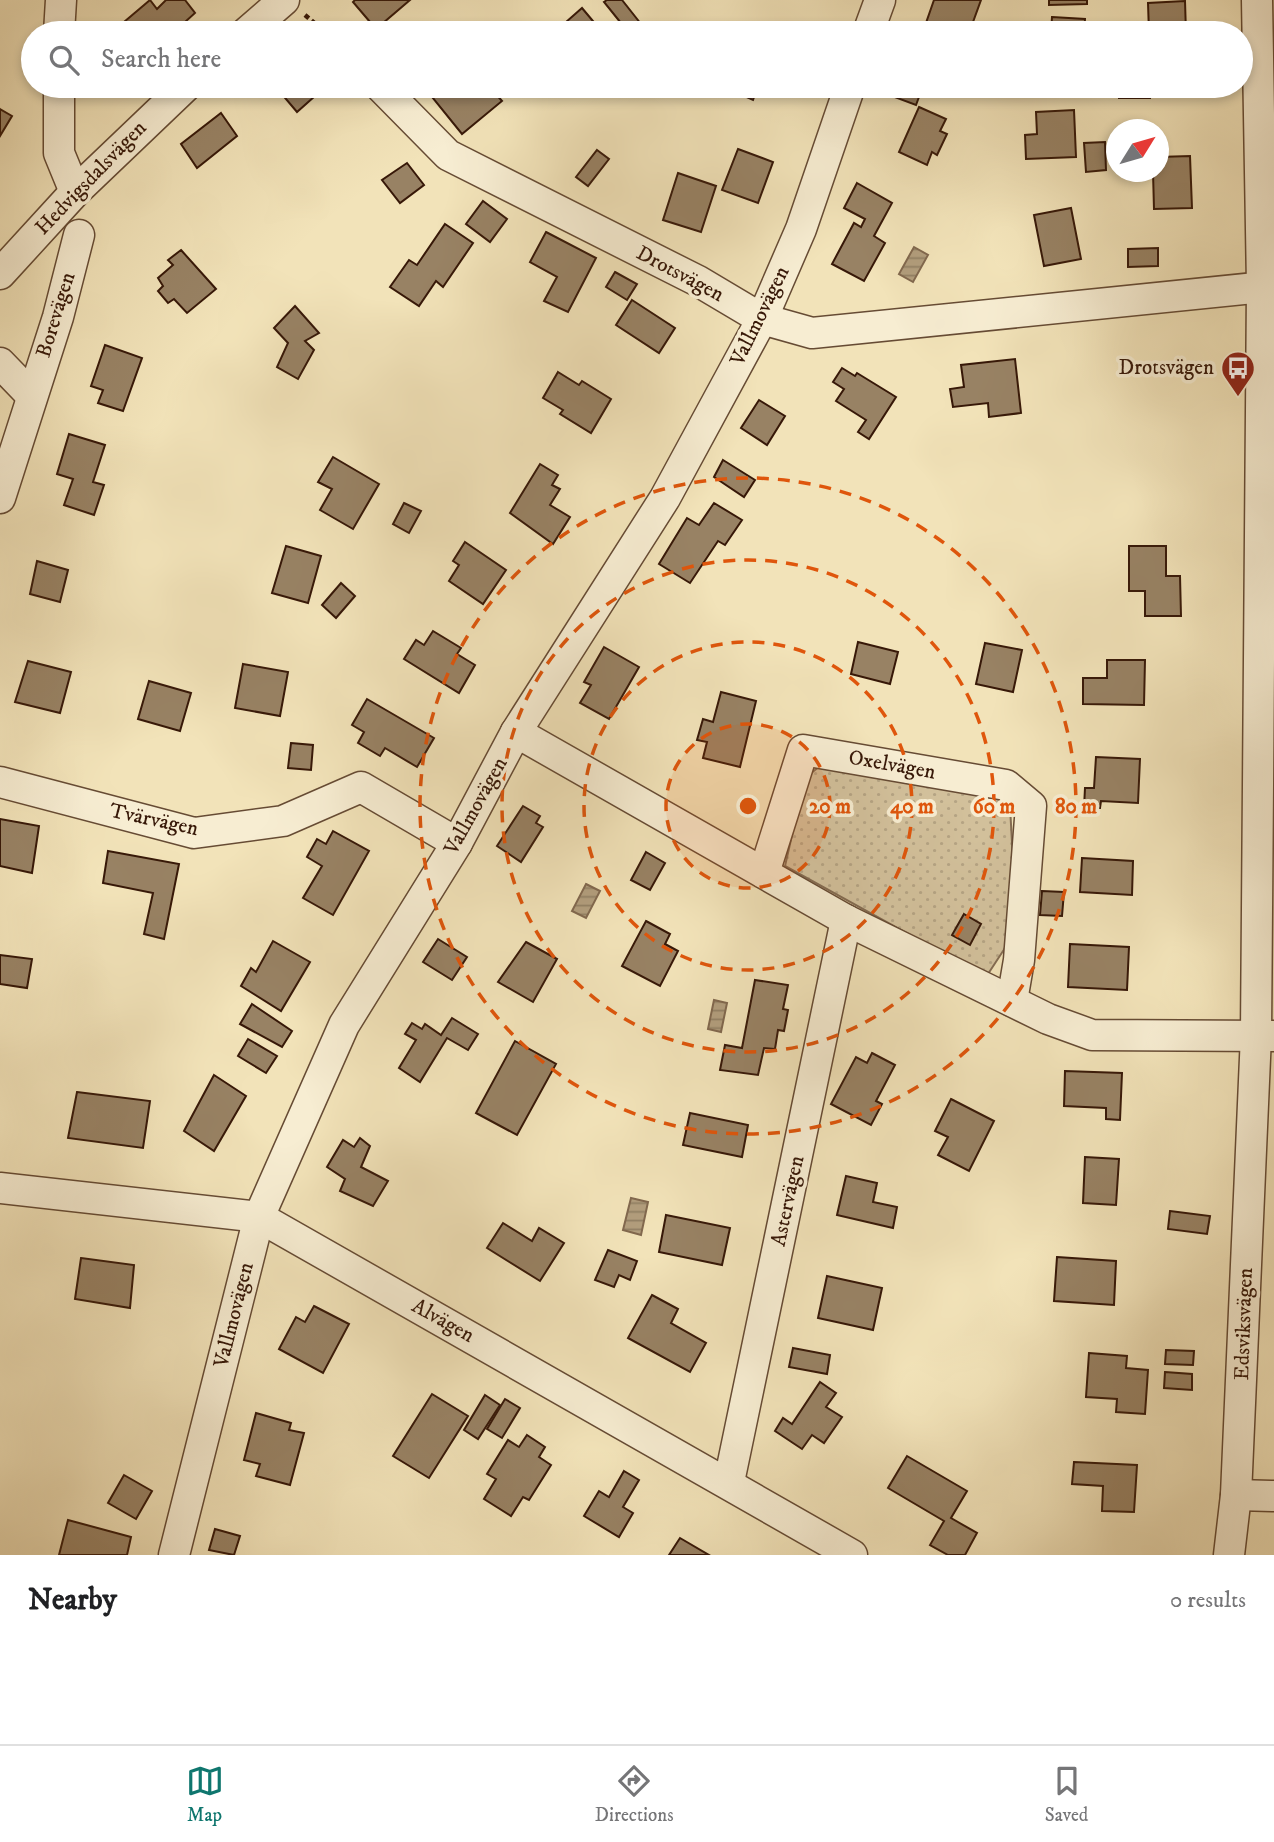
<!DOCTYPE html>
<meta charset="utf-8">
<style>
:root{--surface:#fff;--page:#f6f6f6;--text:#202124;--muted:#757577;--line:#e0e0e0;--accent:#0f766e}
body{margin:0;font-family:"IM FELL DW Pica",serif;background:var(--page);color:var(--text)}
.compass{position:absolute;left:1106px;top:119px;width:63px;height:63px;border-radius:50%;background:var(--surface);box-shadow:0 4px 10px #0003;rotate:53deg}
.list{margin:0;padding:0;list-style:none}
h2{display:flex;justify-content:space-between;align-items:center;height:91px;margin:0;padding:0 28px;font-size:30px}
h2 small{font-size:23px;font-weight:400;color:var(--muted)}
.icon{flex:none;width:38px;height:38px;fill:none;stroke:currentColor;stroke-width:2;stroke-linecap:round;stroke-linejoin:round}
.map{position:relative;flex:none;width:1274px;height:1555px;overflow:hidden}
.search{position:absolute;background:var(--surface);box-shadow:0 4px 10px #0003;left:21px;right:21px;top:21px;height:77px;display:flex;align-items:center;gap:18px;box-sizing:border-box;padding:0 24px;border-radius:38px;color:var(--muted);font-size:26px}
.sheet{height:189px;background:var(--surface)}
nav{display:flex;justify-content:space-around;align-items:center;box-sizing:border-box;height:98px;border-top:2px solid var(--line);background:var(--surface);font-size:19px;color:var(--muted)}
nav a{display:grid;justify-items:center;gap:4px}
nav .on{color:var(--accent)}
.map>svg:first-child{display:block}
</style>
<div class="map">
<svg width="1274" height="1555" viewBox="0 0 1274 1555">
<defs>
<pattern id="park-dots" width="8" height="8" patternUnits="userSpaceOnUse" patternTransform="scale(1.75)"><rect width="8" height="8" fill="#d2c09b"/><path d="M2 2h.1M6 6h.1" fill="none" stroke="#b5a484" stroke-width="1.8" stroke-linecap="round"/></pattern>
<pattern id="water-rules" width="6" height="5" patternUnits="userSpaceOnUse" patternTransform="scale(1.75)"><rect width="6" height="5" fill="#b29e7d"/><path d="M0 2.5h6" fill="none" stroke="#928064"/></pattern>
</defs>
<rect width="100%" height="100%" fill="#f2e3b9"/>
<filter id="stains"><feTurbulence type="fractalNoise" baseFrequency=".00286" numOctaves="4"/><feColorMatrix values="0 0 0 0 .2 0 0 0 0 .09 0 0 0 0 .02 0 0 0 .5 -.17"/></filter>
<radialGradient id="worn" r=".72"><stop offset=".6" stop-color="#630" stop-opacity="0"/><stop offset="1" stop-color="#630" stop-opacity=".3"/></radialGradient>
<polygon fill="url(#park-dots)" stroke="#846c52" stroke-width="2" points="825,762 991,793 1010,806 1013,861 1007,945 986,977 785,866 805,778"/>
<g fill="url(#water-rules)" stroke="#81684e" stroke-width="2">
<polygon points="914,247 928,255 913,282 899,274"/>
<polygon points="586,884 600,891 586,918 572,911"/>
<polygon points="714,1000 727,1003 721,1032 708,1029"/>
<polygon points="631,1198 648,1202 641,1235 623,1230"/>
</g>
<g fill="#988264" stroke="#371808" stroke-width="2">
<polygon points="150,0 157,9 166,0 185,0 195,13 174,32 167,24 157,33 111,33"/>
<polygon points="355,0 410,0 376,29 353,2"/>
<polygon points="607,0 622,0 641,24 629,33 604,2"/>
<polygon points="934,0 981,0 969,33 929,33 931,25 926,23"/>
<polygon points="1049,0 1087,0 1087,4 1049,5"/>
<polygon points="1185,1 1186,33 1149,33 1148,3"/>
<polygon points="582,8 603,33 569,33 573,30 566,22"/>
<polygon points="1052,17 1085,19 1084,33 1051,33"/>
<polygon points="275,86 322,86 324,88 297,112"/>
<polygon points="445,86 489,86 502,101 462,134 432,97"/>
<polygon points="722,86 758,86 753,100"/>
<polygon points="883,86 923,86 916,105 881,92"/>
<rect x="1119" y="86" width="31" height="12"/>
<polygon points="919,107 946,119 940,131 947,134 937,155 932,152 927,165 899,152"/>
<polygon points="0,109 12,116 0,136"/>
<polygon points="1074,110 1076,157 1026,159 1025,135 1037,134 1036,112"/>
<polygon points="221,113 237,136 197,168 181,144"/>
<polygon points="1105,142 1106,170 1086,172 1084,143"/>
<polygon points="738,149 773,162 758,203 722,190"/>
<polygon points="597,150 609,159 588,186 576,177"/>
<polygon points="1190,156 1192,208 1154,209 1153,172 1158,172 1158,157"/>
<polygon points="407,163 424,185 400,203 382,180"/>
<polygon points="678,173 716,186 701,232 663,220"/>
<polygon points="857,183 892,203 874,236 885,243 864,281 832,264 854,223 861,227 865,219 844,208"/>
<polygon points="483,201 507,219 490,242 466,224"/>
<polygon points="1071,208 1081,259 1044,266 1034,215"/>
<polygon points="445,224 473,243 443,287 436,281 419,306 390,287 409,260 417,265"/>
<polygon points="546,232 596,258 568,312 544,301 557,277 530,262"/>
<polygon points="1158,248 1158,266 1128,267 1128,249"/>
<polygon points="181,250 216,289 187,313 174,299 168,303 158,291 163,286 158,278 173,265 168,260"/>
<polygon points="615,272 637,284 627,300 606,287"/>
<polygon points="632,300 675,328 659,353 616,325"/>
<polygon points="295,306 319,333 305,341 314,350 298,379 277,367 288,343 274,328"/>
<polygon points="105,345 142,358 123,411 98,403 103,390 91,386"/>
<polygon points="1015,359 1021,413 989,417 988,403 953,407 950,389 964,387 961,365"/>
<polygon points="842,368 855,376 857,373 896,397 869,439 858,432 866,420 836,401 844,389 833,382"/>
<polygon points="558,372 579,385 582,381 611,399 591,433 560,414 563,410 543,398"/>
<polygon points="759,400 785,416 767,445 741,428"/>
<polygon points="69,434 105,445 93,482 104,485 94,515 64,505 73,479 57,474"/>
<polygon points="333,457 379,484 353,529 320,510 332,489 318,482"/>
<polygon points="723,460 755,480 744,497 714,477"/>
<polygon points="540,464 558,475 552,485 560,489 550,505 570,517 553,544 510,513"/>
<polygon points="404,503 421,511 409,533 393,524"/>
<polygon points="714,503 742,520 725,545 718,541 690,583 659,564 687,518 699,525"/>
<polygon points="465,542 506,570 483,604 449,581 459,565 453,561"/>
<polygon points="286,546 321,556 308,603 272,593"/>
<polygon points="1129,546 1166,546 1166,576 1180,576 1181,616 1145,616 1145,591 1129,591"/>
<polygon points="37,561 68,570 60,602 30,594"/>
<polygon points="341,583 355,596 336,618 322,605"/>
<polygon points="433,631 461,648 457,654 475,665 459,693 404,659 416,640 424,645"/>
<polygon points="858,642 898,652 890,684 851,674"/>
<polygon points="985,643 1022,650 1013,692 976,684"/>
<polygon points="604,647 639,667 609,719 580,703 591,685 584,682"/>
<polygon points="1107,660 1145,660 1144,705 1083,704 1083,678 1107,678"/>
<polygon points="28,661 71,672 60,713 15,702"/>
<polygon points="243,664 288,672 280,716 235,708"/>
<polygon points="149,681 191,693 180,731 138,719"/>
<polygon points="721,692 756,701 740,767 703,758 707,742 697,740 703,719 713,722"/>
<polygon points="367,699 434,738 417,767 385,748 380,756 358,743 364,732 352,725"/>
<polygon points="291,743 313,745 311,770 288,768"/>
<polygon points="1096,757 1140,759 1138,803 1101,801 1100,808 1084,808 1085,788 1094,788"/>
<polygon points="523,806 540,816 536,823 543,827 521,862 497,846"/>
<polygon points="0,819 39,826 32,873 0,866"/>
<polygon points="333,831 369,851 333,915 303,898 322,866 307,857 317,839 326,844"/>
<polygon points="108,851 179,864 164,939 144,934 153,893 103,883"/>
<polygon points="646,852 665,863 650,890 631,880"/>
<polygon points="1082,858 1133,861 1132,895 1080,892"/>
<polygon points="1042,891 1064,892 1062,916 1040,915"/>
<polygon points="964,914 981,924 970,945 952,935"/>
<polygon points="646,921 670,934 665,944 678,951 660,986 622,966"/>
<polygon points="438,939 467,957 452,980 423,962"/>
<polygon points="273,941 310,962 281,1011 241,986 251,968 256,972"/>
<polygon points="526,942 557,959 533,1002 498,982"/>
<polygon points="1070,944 1129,947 1127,990 1068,987"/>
<polygon points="0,955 32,959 27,988 0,984"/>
<polygon points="755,980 788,985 783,1009 788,1010 784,1031 778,1030 775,1049 764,1048 758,1075 720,1070 725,1045 742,1048"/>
<polygon points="252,1004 292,1031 282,1047 240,1024"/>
<polygon points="452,1018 478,1034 468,1050 447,1038 420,1082 399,1068 416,1040 405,1034 412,1023 422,1029 425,1024 441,1035"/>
<polygon points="248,1039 277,1056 266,1073 238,1056"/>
<polygon points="515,1041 556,1064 517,1135 476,1113"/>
<polygon points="872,1053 895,1065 876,1101 882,1104 871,1125 831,1104 856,1057 867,1063"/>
<polygon points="1065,1071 1122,1073 1120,1120 1106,1119 1106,1108 1064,1106"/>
<polygon points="214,1075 246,1096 214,1151 184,1131"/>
<polygon points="77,1092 150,1101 143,1148 68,1138"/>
<polygon points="951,1099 994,1121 969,1171 938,1155 948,1137 935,1131"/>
<polygon points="690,1113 748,1125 742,1157 683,1145"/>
<polygon points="360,1138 370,1146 361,1167 388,1181 373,1206 340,1191 345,1179 327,1167 343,1140 354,1147"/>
<polygon points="1085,1157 1119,1159 1116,1205 1083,1203"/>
<polygon points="846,1176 877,1183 873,1202 897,1207 893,1228 837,1215"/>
<polygon points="1170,1211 1210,1216 1207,1234 1168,1229"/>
<polygon points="666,1215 730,1228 722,1265 659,1252"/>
<polygon points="503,1223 532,1241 539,1228 564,1243 540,1281 487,1248"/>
<polygon points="608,1250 637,1261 630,1280 619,1275 614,1287 595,1280"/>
<polygon points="1057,1257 1116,1261 1114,1305 1054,1301"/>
<polygon points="81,1258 134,1265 130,1308 75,1299"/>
<polygon points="827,1276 882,1288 873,1330 818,1318"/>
<polygon points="652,1295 678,1309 671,1323 706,1343 690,1372 628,1338"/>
<polygon points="314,1306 349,1324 323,1373 279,1349 296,1317 305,1322"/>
<polygon points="793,1348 830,1355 827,1374 789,1367"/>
<polygon points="1166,1350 1194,1351 1193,1365 1165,1364"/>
<polygon points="1089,1353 1127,1356 1126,1368 1148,1370 1145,1414 1116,1412 1117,1399 1086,1397"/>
<polygon points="1165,1372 1192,1374 1192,1390 1164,1388"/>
<polygon points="820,1382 836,1393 826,1407 842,1417 824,1443 812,1435 802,1449 775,1431 783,1418 792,1424"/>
<polygon points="432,1394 468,1416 429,1478 393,1456"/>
<polygon points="485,1395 500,1405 478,1439 464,1430"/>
<polygon points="505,1399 520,1408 502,1438 487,1429"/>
<polygon points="256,1413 291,1423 289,1430 304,1433 290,1485 256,1476 260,1464 244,1460"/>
<polygon points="527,1435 545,1447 539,1457 551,1465 529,1500 523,1497 511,1516 484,1499 496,1479 487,1474 508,1440 519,1447"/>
<polygon points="907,1456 967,1491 951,1518 977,1533 965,1555 948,1555 930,1545 944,1521 888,1488"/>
<polygon points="1074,1462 1137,1465 1134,1512 1102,1511 1103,1486 1072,1484"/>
<polygon points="624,1471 639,1480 623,1507 633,1513 619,1537 584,1516 599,1491 609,1497"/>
<polygon points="124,1475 152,1491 136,1519 108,1503"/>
<polygon points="68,1520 131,1537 127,1555 59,1555"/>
<polygon points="215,1529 240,1536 234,1555 209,1550"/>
<polygon points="680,1538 709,1555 669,1555"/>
</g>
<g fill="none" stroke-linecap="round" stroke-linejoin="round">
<g stroke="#664b34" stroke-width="33">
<g id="minor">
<polyline points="59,33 61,0"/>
<polyline points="246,33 284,0"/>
<polyline points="868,33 880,0"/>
<polyline points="59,86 59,153 75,192"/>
<polyline points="380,86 448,155 698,281 762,319 812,333 1274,286"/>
<polyline points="0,274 75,192 186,86"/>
<polyline points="0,363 31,395"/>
<polyline points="0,498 58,317 79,235"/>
<polyline points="516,732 846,920 1048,1019 1092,1035 1274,1036"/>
<polyline points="0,782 194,833 283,821 361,787 457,843"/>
<polyline points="764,873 803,750 1006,785 1031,806 1019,960 1012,1001"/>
<polyline points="0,1188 259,1217 852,1555"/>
<polyline points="729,1482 846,920"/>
<polyline points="1236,1495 1274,1496"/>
<polyline points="174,1555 259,1217 344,1025 457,843 516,732 665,498 762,319 801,229 850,86"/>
<polyline points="1229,1555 1236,1495 1256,1035 1262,286 1257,0"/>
</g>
</g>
<polyline stroke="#371808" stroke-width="4.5" stroke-dasharray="5 3.5" stroke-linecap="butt" points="305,15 326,33"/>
<use href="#minor" stroke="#f7edd2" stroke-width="30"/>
</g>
<circle cx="748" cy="806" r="82" fill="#df560c" fill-opacity=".12"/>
<g fill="none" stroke="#df560c" stroke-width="3.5" stroke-dasharray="12 9">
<circle cx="748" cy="806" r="82"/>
<circle cx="748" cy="806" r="164"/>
<circle cx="748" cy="806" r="246"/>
<circle cx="748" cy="806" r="328"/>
</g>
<defs>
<g id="bus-pin" transform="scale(1.75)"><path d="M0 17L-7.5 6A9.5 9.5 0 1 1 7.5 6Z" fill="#8f2418" stroke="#f7edd2"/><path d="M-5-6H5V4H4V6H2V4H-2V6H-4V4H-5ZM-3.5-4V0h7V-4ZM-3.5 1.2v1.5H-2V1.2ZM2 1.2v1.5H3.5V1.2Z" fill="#fff"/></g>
</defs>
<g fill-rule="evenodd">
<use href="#bus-pin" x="1238" y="368"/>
</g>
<g text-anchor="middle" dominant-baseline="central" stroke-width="7" stroke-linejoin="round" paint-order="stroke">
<g font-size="21" fill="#371808" stroke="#f7edd2">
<text transform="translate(91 178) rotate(-46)">Hedvigsdalsvägen</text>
<text transform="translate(680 274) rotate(28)">Drotsvägen</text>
<text transform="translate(56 315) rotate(-73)">Borevägen</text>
<text transform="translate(760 316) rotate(-64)">Vallmovägen</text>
<text transform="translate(892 765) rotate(10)">Oxelvägen</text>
<text transform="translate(476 806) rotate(-61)">Vallmovägen</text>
<text transform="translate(154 820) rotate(12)">Tvärvägen</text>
<text transform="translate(788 1201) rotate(-78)">Astervägen</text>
<text transform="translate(234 1315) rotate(-76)">Vallmovägen</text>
<text transform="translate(443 1321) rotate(29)">Alvägen</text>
<text transform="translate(1244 1324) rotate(-88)">Edsviksvägen</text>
</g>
<g font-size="21" fill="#371808" stroke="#f7edd2" text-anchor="end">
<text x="1214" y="368">Drotsvägen</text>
</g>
</g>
<circle cx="748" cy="806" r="10" fill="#df560c" stroke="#f7edd2" stroke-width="3.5"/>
<g font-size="21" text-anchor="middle" font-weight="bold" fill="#df560c" stroke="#f7edd2" stroke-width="7" stroke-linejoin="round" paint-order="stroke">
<text x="830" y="813">20 m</text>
<text x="912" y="813">40 m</text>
<text x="994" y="813">60 m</text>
<text x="1076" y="813">80 m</text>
</g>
<rect width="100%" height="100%" filter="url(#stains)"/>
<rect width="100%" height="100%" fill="url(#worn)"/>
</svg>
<svg class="compass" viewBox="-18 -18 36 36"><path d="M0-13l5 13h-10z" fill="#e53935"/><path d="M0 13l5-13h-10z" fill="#757577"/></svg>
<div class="search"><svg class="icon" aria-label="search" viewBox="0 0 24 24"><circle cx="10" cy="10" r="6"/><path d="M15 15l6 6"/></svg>Search here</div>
</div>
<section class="sheet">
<h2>Nearby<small>0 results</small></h2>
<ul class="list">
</ul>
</section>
<nav>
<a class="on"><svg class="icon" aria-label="map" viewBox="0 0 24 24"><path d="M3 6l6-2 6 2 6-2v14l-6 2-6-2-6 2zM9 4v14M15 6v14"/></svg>Map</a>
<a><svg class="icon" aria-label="directions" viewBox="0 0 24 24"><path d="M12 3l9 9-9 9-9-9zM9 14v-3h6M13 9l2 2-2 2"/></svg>Directions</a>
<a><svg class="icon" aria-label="saved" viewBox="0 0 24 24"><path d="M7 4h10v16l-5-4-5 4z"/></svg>Saved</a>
</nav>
